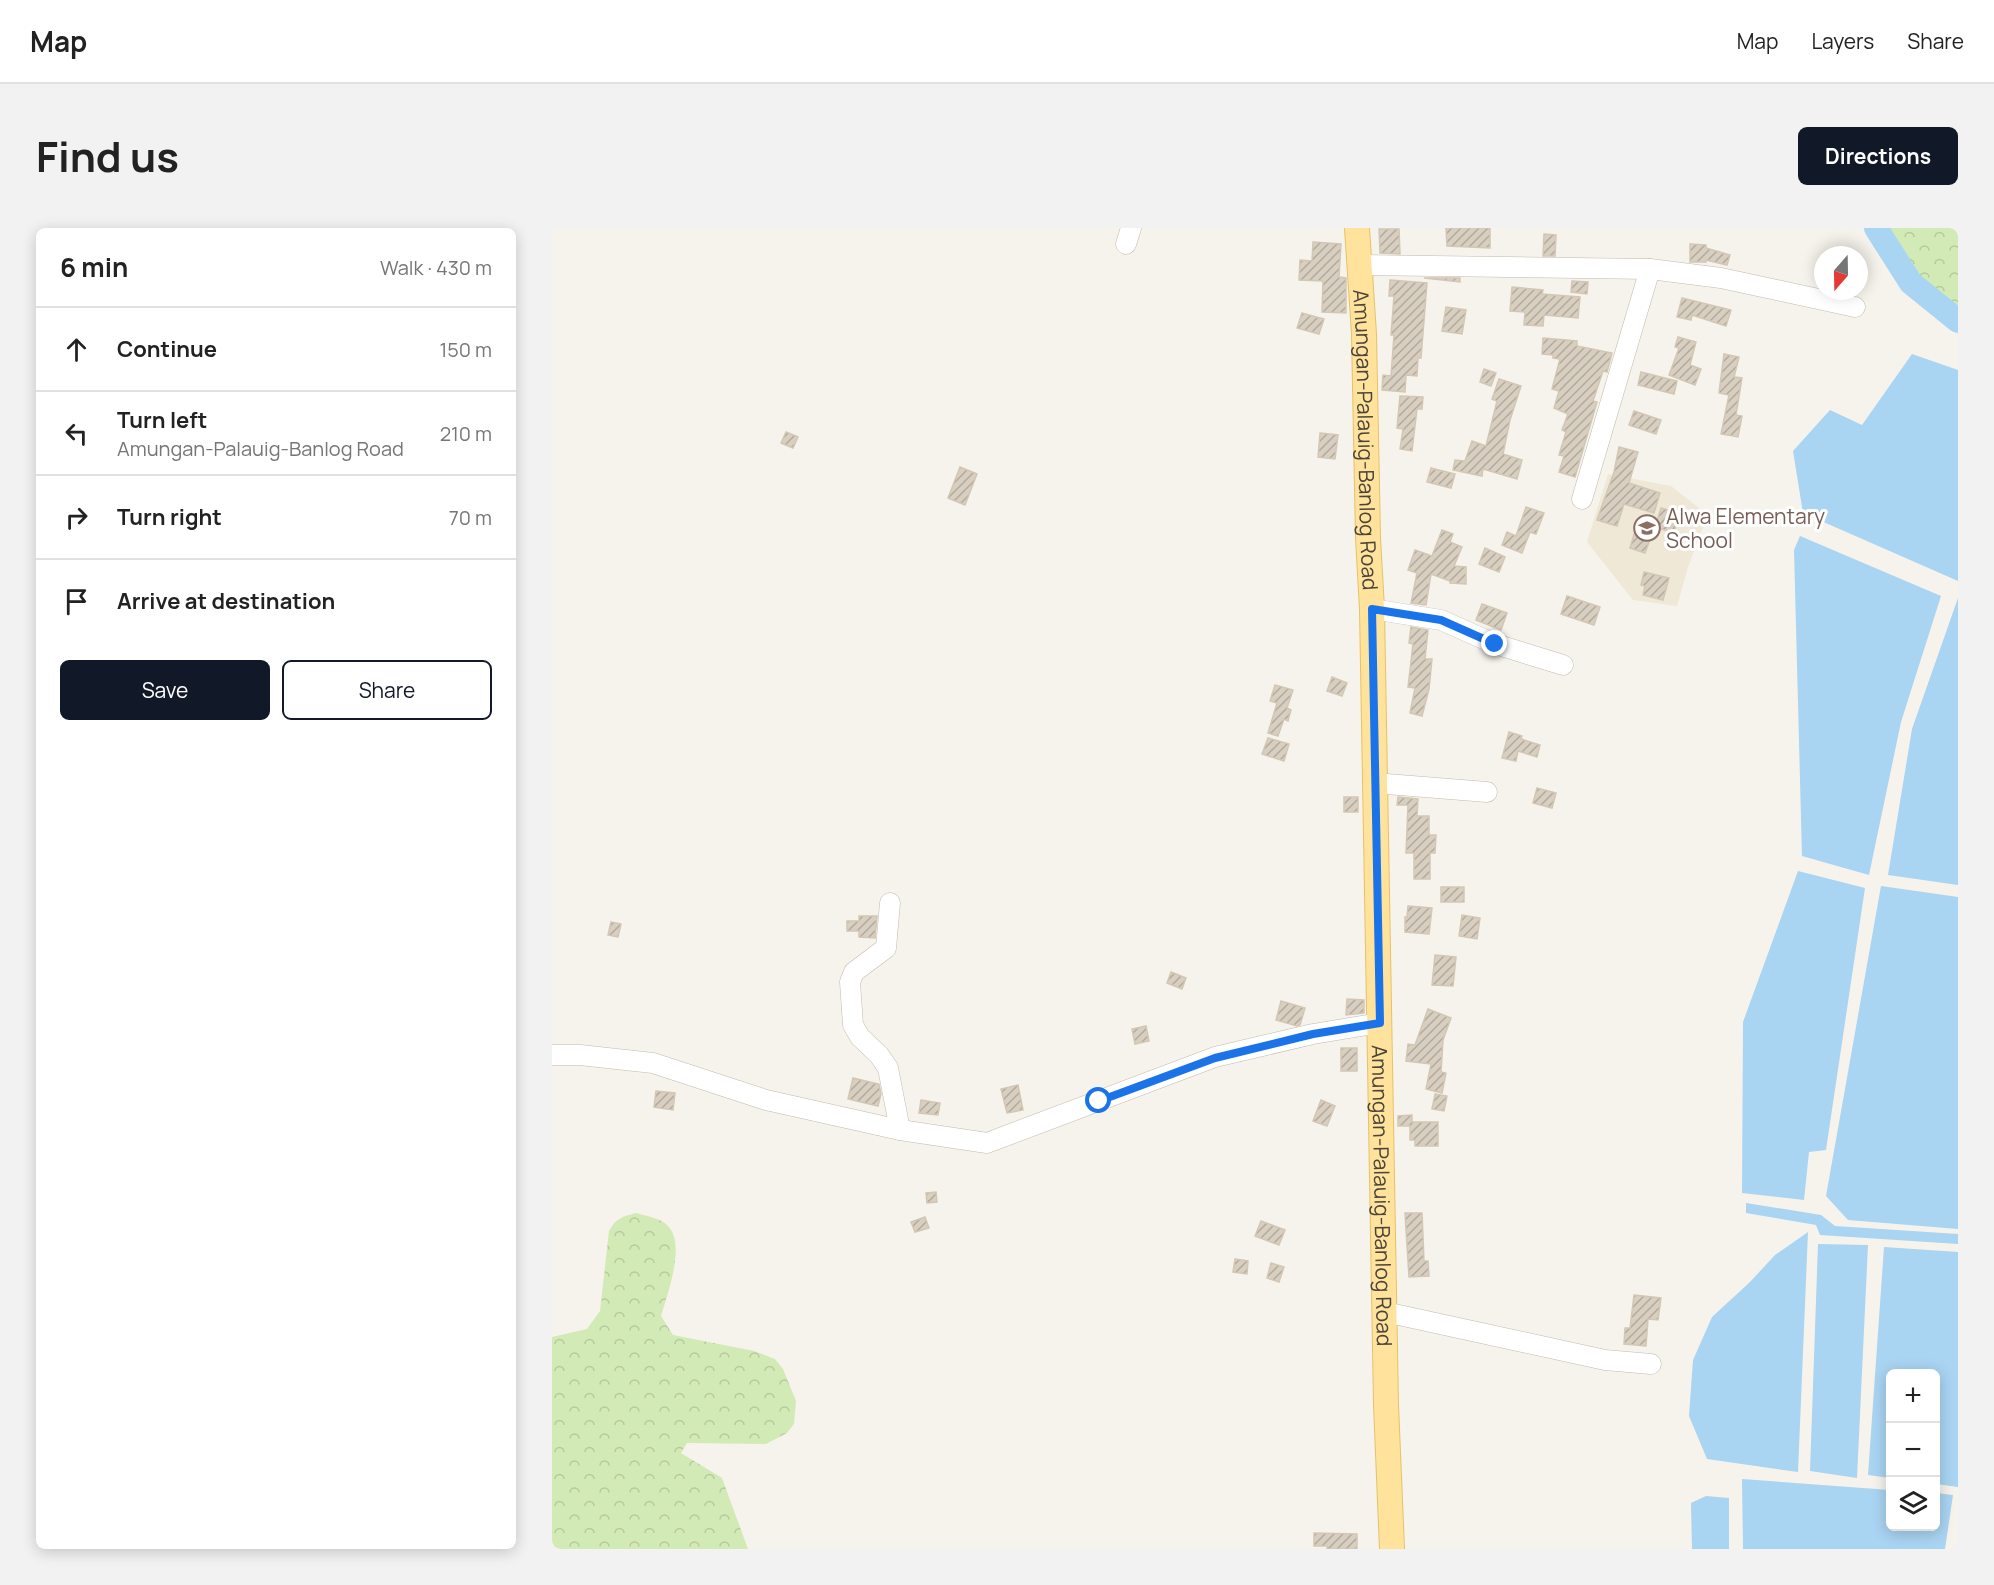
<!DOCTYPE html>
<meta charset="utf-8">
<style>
:root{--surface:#fff;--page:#f2f2f2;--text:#222;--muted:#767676;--line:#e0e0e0;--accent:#111827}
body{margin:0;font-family:Manrope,sans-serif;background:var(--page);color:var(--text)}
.controls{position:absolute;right:18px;bottom:18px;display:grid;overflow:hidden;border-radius:9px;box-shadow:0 3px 15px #0003}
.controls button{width:54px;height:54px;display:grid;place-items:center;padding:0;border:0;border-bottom:2px solid var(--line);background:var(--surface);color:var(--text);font:30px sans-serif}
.compass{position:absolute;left:1262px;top:18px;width:54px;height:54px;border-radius:50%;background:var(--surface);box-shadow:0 3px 15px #0003;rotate:200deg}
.stop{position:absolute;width:18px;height:18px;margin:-14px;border:4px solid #1a73e8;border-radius:50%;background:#fff}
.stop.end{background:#1a73e8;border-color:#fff;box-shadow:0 2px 6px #0008}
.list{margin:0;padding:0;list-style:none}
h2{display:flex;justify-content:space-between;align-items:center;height:78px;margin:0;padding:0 24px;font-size:26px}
h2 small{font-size:20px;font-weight:400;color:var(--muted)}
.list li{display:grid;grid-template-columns:39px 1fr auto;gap:18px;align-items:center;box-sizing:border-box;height:84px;padding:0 24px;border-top:2px solid var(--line)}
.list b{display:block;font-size:22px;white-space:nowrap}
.list p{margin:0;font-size:20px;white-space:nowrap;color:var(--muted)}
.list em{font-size:20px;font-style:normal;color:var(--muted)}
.actions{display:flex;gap:12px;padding:18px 24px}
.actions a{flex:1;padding:14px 0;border:2px solid var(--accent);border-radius:9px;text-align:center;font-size:21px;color:var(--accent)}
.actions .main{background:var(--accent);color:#fff}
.icon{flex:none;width:33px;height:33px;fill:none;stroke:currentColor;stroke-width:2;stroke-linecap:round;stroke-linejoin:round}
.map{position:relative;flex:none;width:1406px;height:1321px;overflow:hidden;border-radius:9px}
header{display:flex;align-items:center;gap:36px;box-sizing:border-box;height:84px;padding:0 30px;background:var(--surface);border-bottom:2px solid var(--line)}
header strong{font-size:28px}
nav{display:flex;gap:33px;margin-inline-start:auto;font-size:21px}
.intro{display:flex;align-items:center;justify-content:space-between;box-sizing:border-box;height:144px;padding:0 36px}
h1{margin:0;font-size:42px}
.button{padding:15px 27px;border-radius:9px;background:var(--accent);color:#fff;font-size:21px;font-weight:700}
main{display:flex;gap:36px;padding:0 36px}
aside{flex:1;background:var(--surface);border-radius:9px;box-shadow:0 3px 15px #0003}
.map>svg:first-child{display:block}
</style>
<header>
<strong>Map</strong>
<nav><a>Map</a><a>Layers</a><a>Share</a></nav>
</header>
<div class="intro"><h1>Find us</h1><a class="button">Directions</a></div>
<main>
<aside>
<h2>6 min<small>Walk · 430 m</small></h2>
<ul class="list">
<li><svg class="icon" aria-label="ahead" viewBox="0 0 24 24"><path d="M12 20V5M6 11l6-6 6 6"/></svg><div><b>Continue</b></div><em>150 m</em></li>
<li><svg class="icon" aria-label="left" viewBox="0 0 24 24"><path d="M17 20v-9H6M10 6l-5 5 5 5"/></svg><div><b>Turn left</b><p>Amungan-Palauig-Banlog Road</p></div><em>210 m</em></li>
<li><svg class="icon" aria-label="right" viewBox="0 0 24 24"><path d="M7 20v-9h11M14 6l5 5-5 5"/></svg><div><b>Turn right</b></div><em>70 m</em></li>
<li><svg class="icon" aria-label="arrive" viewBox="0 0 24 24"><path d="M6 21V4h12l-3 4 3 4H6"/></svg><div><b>Arrive at destination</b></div></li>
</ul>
<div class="actions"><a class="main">Save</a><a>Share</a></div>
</aside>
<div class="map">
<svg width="1406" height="1321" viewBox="0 0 1406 1321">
<defs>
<pattern id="forest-crowns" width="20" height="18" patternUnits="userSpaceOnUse" patternTransform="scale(1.5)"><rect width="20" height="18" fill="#d2eab5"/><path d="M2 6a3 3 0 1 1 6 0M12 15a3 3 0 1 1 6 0" fill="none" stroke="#b6ca9c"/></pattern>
<pattern id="building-hatch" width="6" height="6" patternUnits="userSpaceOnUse" patternTransform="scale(1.5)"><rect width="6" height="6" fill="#d8cfc1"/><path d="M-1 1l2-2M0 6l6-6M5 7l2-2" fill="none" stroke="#b1aa9e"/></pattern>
</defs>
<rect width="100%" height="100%" fill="#f6f3ec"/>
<polygon fill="#efe8d6" points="1056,246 1119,258 1156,287 1136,339 1125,378 1081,372 1035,314"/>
<g fill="url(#forest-crowns)">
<polygon points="1324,0 1406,0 1406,93 1359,55"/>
<path d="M84 985C94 988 108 990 115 997 135 1015 115 1067 109 1088L121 1107 202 1123 223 1131 231 1141 244 1173 242 1196 235 1205 214 1216 135 1215 129 1225 170 1250 196 1321H0V1109L35 1101 48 1083 57 1003C63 991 71 988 84 985Z"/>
</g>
<g fill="#a9d4f2">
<polygon points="1360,126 1406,142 1406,353 1251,285 1241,223 1278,182 1310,197"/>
<polygon points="1248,308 1389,368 1349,494 1317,647 1250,628 1242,322"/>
<polygon points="1406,370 1406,657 1336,647 1360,501"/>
<polygon points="1246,643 1313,660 1274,922 1257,924 1252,972 1190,965 1191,794"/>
<polygon points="1329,658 1406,669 1406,1001 1296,992 1274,968"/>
<polygon points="1194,975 1269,987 1283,998 1406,1006 1406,1016 1268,1007 1264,997 1194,985"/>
<polygon points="1256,1004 1246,1244 1155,1231 1137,1188 1141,1132 1160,1089 1198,1054 1223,1027"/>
<polygon points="1266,1016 1316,1017 1305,1250 1258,1243"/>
<polygon points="1332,1019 1406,1024 1406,1259 1384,1256 1384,1146 1338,1146 1338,1250 1316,1247"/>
<polygon points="1190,1251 1338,1262 1338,1298 1384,1298 1384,1265 1401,1267 1393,1321 1191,1321"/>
<polygon points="1154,1268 1177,1270 1177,1321 1140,1321 1139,1275"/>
</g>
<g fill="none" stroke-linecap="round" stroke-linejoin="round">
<polyline stroke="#a9d4f2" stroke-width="24" points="1324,0 1359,55 1406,93"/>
</g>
<g fill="url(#building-hatch)" stroke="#d3c7b4" stroke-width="1.5">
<polygon points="894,0 938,0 938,20 895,18"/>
<polygon points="827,1 847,1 848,26 828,25"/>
<polygon points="992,6 1004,7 1003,28 991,28"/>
<polygon points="761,14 789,16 787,49 794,50 794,85 770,84 771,53 747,52 748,32 760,33"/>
<polygon points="1138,16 1154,17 1154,20 1178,27 1175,37 1154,32 1154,34 1138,34"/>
<polygon points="872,50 908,50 908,54"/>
<polygon points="838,52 875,55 869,130 866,130 865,148 854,147 853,164 830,162 831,147 839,148 842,107 839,107 842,68 837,68"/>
<polygon points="1020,53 1036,54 1035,66 1019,64"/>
<polygon points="960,59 991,62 990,66 1028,69 1026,90 992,87 991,98 972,97 973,84 958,83"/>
<polygon points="1130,70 1179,82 1174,98 1140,87 1139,92 1125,89"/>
<polygon points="894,79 914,82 910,106 890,103"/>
<polygon points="750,85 772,91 767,106 745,100"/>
<polygon points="1126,109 1144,114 1138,137 1149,141 1143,157 1117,147 1127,120 1123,119"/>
<polygon points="991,110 1025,113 1025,118 1060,125 1055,144 1051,143 1041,173 1045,174 1023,249 1007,244 1012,228 1007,227 1014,204 1010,202 1016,186 1002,180 1007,163 1000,161 1008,131 1001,130 1001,127 990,126"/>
<polygon points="1172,126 1187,129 1182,149 1190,150 1184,187 1190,188 1186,209 1169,206 1177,167 1167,165"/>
<polygon points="932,141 944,145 939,158 928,154"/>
<polygon points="1089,144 1125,153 1122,166 1086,157"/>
<polygon points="947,151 969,158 958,192 951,226 970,232 965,251 931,241 930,248 901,242 903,232 913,233 920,213 934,218 945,173 940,171"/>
<polygon points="848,168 871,169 870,181 865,181 860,223 848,221 851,201 845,200"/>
<polygon points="1082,183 1109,192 1104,206 1077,197"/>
<polygon points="234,204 246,209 241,220 229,215"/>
<polygon points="768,205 786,207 783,231 766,229"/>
<polygon points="1067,219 1086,224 1077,255 1108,265 1102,285 1072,276 1065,298 1045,292 1062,244"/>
<polygon points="408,239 425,246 413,277 396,270"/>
<polygon points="879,240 903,246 899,260 875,254"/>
<polygon points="974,279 992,285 984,306 978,304 970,325 950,317 955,304 964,308"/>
<polygon points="1109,280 1127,285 1122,305 1103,299"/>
<polygon points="890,302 901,306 898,314 910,319 902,338 914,339 914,356 898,355 898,353 879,346 874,377 859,375 865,345 856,342 863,322 880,328"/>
<polygon points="1083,303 1099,309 1093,325 1078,320"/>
<polygon points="933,320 953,329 947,344 927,336"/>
<polygon points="1092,344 1117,350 1111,372 1091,367 1093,358 1089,357"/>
<polygon points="1015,368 1048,379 1042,397 1009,386"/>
<polygon points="930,376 955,385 949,402 924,392"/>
<polygon points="859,399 876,402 873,431 880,431 877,461 870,488 858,485 863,460 856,459 861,416 857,415"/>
<polygon points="780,449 795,455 790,468 775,463"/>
<polygon points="723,457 741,462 735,480 739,482 736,493 732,491 726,508 716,505 725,475 718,473"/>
<polygon points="957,504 970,508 969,511 988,517 985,529 966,523 964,533 950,530"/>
<polygon points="716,510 737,516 732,533 710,526"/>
<polygon points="985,560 1004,565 1000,580 981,575"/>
<rect x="792" y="569" width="14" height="15"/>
<polygon points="846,569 866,571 865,588 877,588 877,607 884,607 883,625 878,625 878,651 862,651 862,625 854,625 856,577 845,577"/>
<rect x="889" y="659" width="23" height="15"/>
<polygon points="856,678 880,680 877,706 853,704 853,689 855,689"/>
<polygon points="910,687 928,690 925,711 907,708"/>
<polygon points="307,688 325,688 323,710 307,709 307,703 295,703 295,693 307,693"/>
<polygon points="59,694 69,696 66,709 56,707"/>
<polygon points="883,727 904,729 901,758 880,757"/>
<polygon points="619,744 634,750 630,761 615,755"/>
<polygon points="795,771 812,772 812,785 794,787"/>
<polygon points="729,773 753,780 748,797 745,798 724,792"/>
<polygon points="876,781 899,790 891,812 889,844 894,845 890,865 874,861 879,836 854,833 856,816 863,817"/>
<polygon points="594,798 597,813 583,816 580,801"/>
<rect x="789" y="820" width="16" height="23"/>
<polygon points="301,850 327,856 329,866 326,878 296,871"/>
<polygon points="466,857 471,882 455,885 449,861"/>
<polygon points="104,863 123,865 121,882 102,879"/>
<polygon points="883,866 895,868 892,883 880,881"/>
<polygon points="369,872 388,875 386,887 367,885"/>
<polygon points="769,872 783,878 775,898 761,893"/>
<polygon points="860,887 860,894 886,894 886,918 863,918 863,912 858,912 858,898 846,898 846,888"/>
<polygon points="384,964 385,974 375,975 374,965"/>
<polygon points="853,985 870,985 872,1033 876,1033 877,1048 857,1049"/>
<polygon points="373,989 377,1000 363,1004 359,994"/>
<polygon points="709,993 733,1002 727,1017 703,1008"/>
<polygon points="683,1031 696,1033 695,1046 681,1044"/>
<polygon points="719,1035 732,1039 727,1054 715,1050"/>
<polygon points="1082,1067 1109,1070 1106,1092 1096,1091 1094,1118 1072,1116 1073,1100 1078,1100"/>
<polygon points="762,1305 805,1306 805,1321 775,1321 775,1318 762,1318"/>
</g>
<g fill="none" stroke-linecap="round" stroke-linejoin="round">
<g stroke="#c2bbae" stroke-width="21">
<g id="minor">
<polyline points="574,16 579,0"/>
<polyline points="808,37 1098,41 1169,50 1303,79"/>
<polyline points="1030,271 1098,41"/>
<polyline points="820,381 889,392 943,416 1011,437"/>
<polyline points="822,555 935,564"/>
<polyline points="338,675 334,720 302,744 298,754 301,797 308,809 327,827 336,840 348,902"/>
<polyline points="0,827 28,827 101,835 214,872 348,902 435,915 663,829 761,806 828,795"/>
<polyline points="833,1084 1053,1132 1099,1136"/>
</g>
</g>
<g stroke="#e6c16a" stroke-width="26">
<g id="major">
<path id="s1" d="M805 0 812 106 816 310 820 381 834 1177 840 1321"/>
</g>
</g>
<use href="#minor" stroke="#fff" stroke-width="20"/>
<use href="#major" stroke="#ffe39c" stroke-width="24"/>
</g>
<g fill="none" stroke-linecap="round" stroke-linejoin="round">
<polyline stroke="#1a73e8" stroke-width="8" points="547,873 663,830 761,806 828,795 820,381 889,392 943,416"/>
</g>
<defs>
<g id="school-ring" transform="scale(1.35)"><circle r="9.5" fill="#fff" stroke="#8d6e63" stroke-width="1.5"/><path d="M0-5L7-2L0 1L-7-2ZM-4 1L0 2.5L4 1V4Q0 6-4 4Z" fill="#8d6e63"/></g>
</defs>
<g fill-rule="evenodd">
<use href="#school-ring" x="1095" y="300"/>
</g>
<g text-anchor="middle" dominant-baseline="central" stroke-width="6" stroke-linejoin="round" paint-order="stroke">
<g font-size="21" fill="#4b4439" stroke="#fff">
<text stroke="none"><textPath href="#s1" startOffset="212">Amungan-Palauig-Banlog Road</textPath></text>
<text stroke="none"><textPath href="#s1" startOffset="968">Amungan-Palauig-Banlog Road</textPath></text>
</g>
<g font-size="21" fill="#785e54" stroke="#fff" text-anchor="start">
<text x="1114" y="288">Alwa Elementary<tspan x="1114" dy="24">School</tspan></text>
</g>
</g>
</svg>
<div class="controls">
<button>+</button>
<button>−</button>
<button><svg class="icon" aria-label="layers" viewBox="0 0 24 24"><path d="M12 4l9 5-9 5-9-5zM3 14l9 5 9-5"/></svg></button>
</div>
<svg class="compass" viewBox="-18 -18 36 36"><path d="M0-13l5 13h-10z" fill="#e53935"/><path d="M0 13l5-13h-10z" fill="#767676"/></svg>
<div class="stop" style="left:547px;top:873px"></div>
<div class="stop end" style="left:943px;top:416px"></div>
</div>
</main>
